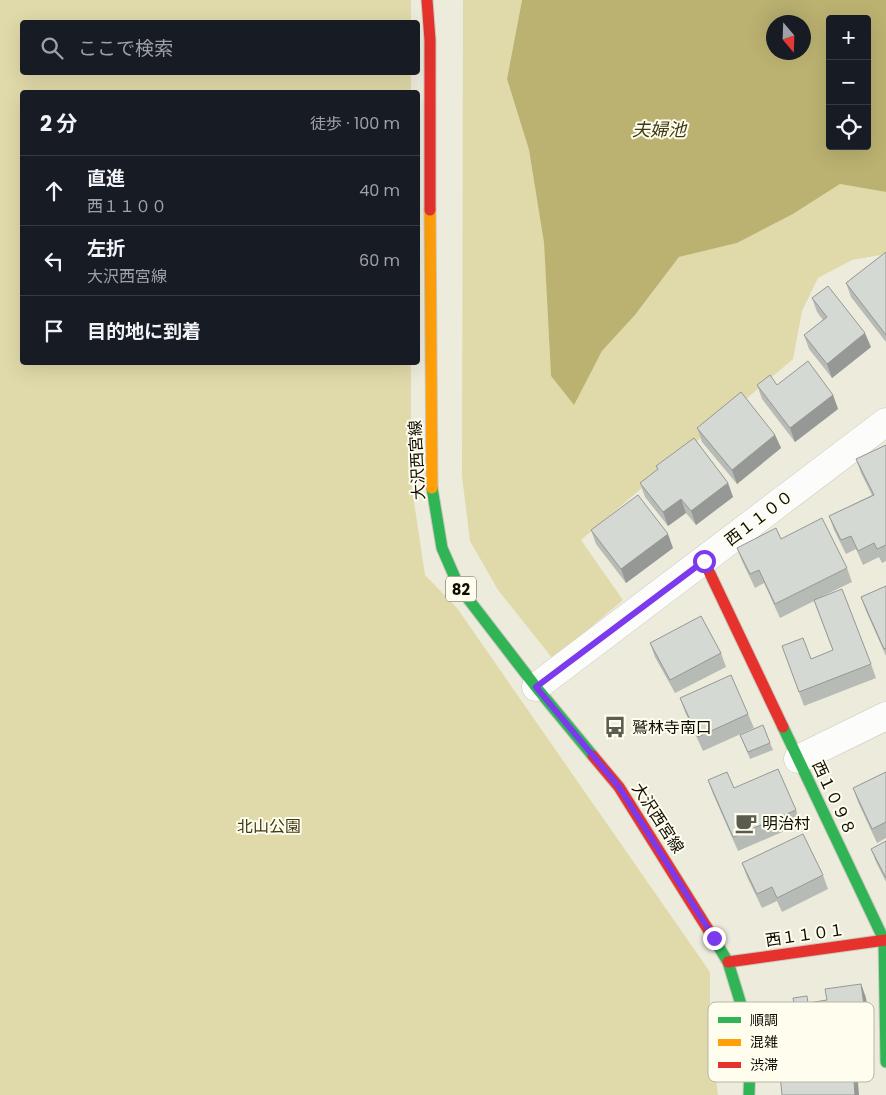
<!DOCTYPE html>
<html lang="ja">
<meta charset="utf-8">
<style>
:root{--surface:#171b24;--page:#242831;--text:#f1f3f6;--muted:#9ea1a6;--line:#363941}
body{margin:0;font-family:Poppins,"Noto Sans JP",sans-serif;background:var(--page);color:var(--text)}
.controls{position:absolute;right:15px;top:15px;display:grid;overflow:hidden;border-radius:5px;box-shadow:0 5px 20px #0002}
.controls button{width:45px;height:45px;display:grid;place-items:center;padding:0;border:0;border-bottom:1px solid var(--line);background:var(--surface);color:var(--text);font:25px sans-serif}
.compass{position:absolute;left:766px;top:15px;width:45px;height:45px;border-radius:50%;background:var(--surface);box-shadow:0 5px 20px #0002;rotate:161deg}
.stop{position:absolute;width:15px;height:15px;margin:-11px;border:4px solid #7c3aed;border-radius:50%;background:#fff}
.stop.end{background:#7c3aed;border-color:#fff;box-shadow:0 1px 5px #0008}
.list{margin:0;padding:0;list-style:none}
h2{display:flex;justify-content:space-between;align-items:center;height:65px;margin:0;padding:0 20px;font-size:21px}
h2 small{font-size:16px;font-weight:400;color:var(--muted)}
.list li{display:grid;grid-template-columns:32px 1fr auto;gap:15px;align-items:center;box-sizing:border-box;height:70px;padding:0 20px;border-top:1px solid var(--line)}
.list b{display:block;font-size:19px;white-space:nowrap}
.list p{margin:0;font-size:16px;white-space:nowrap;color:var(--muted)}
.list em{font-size:16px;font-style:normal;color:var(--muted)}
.icon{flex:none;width:28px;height:28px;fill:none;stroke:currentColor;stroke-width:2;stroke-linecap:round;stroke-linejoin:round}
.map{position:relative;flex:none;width:886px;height:1095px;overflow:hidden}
.search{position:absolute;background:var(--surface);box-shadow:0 5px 20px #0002;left:20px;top:20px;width:400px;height:55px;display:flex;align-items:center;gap:12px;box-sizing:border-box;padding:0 18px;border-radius:5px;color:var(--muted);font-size:19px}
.panel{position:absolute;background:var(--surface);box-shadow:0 5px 20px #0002;left:20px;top:90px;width:400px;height:275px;border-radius:5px}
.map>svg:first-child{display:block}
</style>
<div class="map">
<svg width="886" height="1095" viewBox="0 0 886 1095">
<rect width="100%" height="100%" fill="#edebdc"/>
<g fill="#e0daaa">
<polygon points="0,0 411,0 411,22 22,22 22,72 411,73 411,92 22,92 22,362 411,363 411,482 425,575 457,608 710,972 710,1029 718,1095 0,1095"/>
<polygon points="463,0 522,0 507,79 529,150 544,243 551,376 574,404 602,351 635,315 679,257 737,243 793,214 840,184 886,192 886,254 852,260 818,278 802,311 793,359 581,540 623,600 553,659 498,590 470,541 462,476"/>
</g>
<path fill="#bbb271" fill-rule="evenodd" d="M522 0H886V192L840 184 793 214 737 243 679 257 635 315 602 351 574 405 551 376 544 243 529 150 507 79ZM830 19H867V146H830ZM774 22H804V52H774Z"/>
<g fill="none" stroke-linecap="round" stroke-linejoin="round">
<g stroke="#cac8bc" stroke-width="29">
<g id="street">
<polyline points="536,687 886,422"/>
<polyline points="798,759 886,716"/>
</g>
</g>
<g stroke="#cac8bc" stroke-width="13">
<g id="fast">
<polyline points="432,488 442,548 459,587 536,687 593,756"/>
<polyline points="783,727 884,940 886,1062"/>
<polyline points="709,931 728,962 743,1011 750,1061 749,1095"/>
</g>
</g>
<g stroke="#cac8bc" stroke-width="13">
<polyline id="slow" points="430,210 432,488"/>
</g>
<g stroke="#cac8bc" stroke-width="13">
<g id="jam">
<polyline points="427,0 430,40 430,210"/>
<polyline points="704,561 783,727"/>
<polyline points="593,756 619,787 709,931"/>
<polyline points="728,962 886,940"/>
</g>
</g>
<use href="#street" stroke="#fcfcfa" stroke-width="28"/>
<use href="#fast" stroke="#30b455" stroke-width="11"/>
<use href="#slow" stroke="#ff9f0a" stroke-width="11"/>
<use href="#jam" stroke="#e5322d" stroke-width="11"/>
</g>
<g fill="#b7bbb6">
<polygon points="886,252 886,342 851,297 846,283"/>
<polygon points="812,298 871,347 832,378 809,349 804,335 823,320 817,312"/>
<polygon points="757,385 777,385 833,395 838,409 795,442 762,399"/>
<polygon points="697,428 775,435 781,448 737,484 702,442"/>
<polygon points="886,445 886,561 882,563 879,557 863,565 856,549 846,554 834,530 829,516 872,495 861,473 856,459"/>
<polygon points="656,466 728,483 733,497 696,525 686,513 668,526 645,497 640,483 658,470"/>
<polygon points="591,530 673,548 626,583 596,544"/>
<polygon points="781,539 847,568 852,582 823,596 871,664 876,678 804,706 782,646 811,659 833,651 814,601 780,618 764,583 755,588 742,561 737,548"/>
<polygon points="886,586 886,656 866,611 861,597"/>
<polygon points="650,643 721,653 726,667 675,693 655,657"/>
<polygon points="680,698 748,714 754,728 703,751 685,712"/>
<polygon points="740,735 770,743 773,750 750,759"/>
<polygon points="886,772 886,838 877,843 858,802 853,788"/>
<polygon points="708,780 796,810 801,824 738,851 713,794"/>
<polygon points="886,841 886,882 876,862 871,849"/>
<polygon points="742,863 823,875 828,889 782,912 777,901 762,908 747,877"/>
<polygon points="861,984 866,998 871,1034 862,1036 864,1044 845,1046 842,1038 836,1039 836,1047 784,1054 779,1040 810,1003 827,1000"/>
</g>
<g fill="#959894">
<polygon points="865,333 871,347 832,378 827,364"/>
<polygon points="833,395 838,409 795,442 790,428"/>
<polygon points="775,435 781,448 737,484 732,470"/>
<polygon points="728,483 733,497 696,525 691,511"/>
<polygon points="681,499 686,513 668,526 663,512"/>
<polygon points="668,534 673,548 626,583 621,569"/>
<polygon points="861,984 866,998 871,1034 866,1020"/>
<polygon points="857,1022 862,1036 864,1044 859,1030"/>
<polygon points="830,1025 836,1039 836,1047 831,1033"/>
<polygon points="852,1056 857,1070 859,1095 855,1095"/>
</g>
<g fill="#d5d9d4" stroke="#959894">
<polygon points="886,252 886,335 846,283"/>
<polygon points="828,286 865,333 827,364 804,335 827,317 812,298"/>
<polygon points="808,361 833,395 790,428 757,385 770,375 777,385"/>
<polygon points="741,392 775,435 732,470 697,428"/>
<polygon points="694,438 728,483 691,511 681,499 663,512 640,483 658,469 656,466"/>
<polygon points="886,445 886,545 877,549 874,543 858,551 851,536 841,540 829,516 874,495 856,459"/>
<polygon points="638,495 668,534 621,569 591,530"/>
<polygon points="822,518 847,568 775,604 759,570 750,574 737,548 776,528 781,539"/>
<polygon points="886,586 886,648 884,649 861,597"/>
<polygon points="842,589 871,664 799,692 782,646 803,638 811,659 833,650 814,600"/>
<polygon points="701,616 721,653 670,680 650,643"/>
<polygon points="731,675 748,714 698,737 680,698"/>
<polygon points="763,725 770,743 748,752 740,735"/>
<polygon points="778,769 796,810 733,837 708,780 727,772 734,788"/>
<polygon points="886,772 886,822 872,829 853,788"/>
<polygon points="803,834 823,875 777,898 772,887 757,894 742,863"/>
<polygon points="886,841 886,878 871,849"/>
<polygon points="861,984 866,1020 857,1022 859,1030 839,1032 839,1024 830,1025 831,1033 779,1040 775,1007 794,1004 793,998 807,996 808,1003 827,1000 825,989"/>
<polygon points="852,1056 855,1095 782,1095 779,1064"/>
</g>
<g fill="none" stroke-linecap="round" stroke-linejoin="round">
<polyline stroke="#7c3aed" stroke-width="6" points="704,561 536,687 619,787 714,938"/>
</g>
<defs>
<g id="bus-bare" transform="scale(1.725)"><path d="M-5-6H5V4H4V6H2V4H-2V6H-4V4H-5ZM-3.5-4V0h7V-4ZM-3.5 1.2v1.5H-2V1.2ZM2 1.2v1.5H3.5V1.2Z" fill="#5c5b50" stroke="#fffded" stroke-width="2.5" paint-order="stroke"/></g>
<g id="cafe-bare" transform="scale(1.725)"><path d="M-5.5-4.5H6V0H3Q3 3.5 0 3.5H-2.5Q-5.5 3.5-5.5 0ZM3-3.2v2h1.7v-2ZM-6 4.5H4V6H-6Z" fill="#5c5b50" stroke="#fffded" stroke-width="2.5" paint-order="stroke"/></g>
</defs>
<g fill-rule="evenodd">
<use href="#bus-bare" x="615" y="727"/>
<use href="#cafe-bare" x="746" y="823"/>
</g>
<g text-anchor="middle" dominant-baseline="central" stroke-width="4" stroke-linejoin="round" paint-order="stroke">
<rect fill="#fffded" stroke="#56554b" stroke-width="1" x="446" y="576.5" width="30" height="25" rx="4"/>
<g font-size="15" font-weight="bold" fill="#0e0d05">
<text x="461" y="589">82</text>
</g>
<g font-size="16" fill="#0e0d05" stroke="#fffded">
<text transform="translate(417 460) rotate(-93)">大沢西宮線</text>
<text transform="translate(759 518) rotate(-37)">西１１００</text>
<text transform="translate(834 798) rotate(65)">西１０９８</text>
<text transform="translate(658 818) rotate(57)">大沢西宮線</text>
<text transform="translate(805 935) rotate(-8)">西１１０１</text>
</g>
<g font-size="16" fill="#0e0d05" stroke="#fffded" text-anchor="start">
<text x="632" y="727">鷲林寺南口</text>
<text x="762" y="823">明治村</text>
</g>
<g font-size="16" fill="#3e3914" stroke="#fffded">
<text x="269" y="826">北山公園</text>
</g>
<g font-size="18" font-style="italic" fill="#403b15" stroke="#fffded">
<text x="659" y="129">夫婦池</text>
</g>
</g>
<rect x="708" y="1002" width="166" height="80" rx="8" fill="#fffded" stroke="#b7b5a7" stroke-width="1"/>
<rect x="718" y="1017" width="23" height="6" fill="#30b455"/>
<rect x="718" y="1039" width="23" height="7" fill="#ff9f0a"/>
<rect x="718" y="1062" width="23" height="6" fill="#e5322d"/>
<g font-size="14" fill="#0e0d05">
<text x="750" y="1025">順調</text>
<text x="750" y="1047">混雑</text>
<text x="750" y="1070">渋滞</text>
</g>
</svg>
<div class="controls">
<button>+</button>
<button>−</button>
<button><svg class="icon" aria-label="locate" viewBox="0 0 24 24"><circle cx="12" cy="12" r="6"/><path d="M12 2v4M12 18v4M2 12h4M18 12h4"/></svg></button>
</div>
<svg class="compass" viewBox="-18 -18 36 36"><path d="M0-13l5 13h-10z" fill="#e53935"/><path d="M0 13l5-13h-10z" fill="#9ea1a6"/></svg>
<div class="stop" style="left:704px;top:561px"></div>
<div class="stop end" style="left:714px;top:938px"></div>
<div class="search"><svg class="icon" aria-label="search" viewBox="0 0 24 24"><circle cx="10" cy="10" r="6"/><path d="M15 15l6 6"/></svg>ここで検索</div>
<section class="panel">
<h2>2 分<small>徒歩 · 100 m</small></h2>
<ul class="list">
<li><svg class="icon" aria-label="ahead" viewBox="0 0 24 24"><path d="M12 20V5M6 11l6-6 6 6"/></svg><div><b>直進</b><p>西１１００</p></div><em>40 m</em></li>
<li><svg class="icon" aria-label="left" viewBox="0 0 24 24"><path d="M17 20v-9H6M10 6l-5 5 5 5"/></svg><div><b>左折</b><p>大沢西宮線</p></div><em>60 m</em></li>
<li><svg class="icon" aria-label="arrive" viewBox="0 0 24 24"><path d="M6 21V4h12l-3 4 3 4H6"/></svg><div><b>目的地に到着</b></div></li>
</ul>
</section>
</div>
